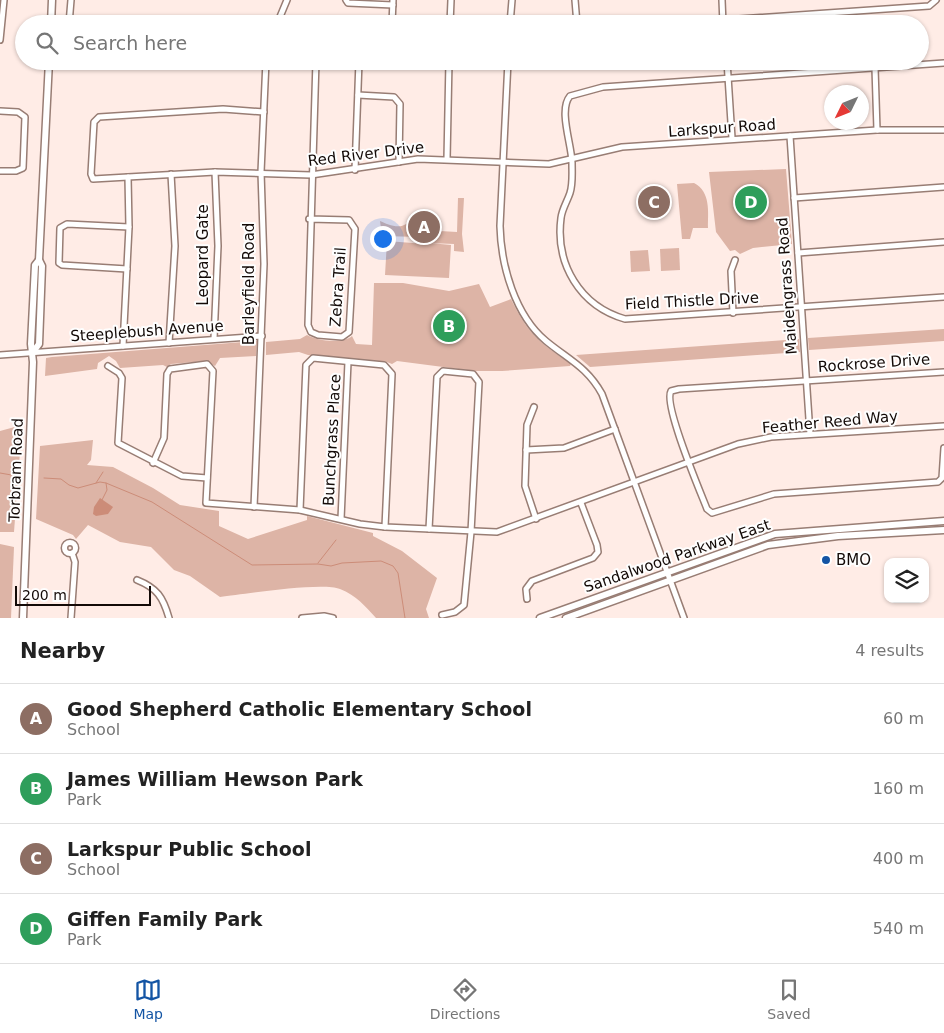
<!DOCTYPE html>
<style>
:root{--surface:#fff;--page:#f2f2f2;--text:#222;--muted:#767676;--line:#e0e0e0;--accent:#1354a4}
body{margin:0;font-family:"DejaVu Sans",sans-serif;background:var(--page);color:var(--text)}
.controls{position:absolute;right:15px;bottom:15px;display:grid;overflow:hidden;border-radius:10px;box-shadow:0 1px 4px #0004}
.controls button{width:45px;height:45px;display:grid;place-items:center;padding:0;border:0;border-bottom:1px solid var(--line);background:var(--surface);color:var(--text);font:25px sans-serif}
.compass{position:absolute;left:824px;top:85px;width:45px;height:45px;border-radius:50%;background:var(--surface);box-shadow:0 1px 4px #0004;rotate:227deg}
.scale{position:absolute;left:15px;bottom:12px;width:136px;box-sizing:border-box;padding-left:5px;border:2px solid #130a07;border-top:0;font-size:14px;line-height:18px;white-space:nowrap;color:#130a07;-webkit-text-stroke:4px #fefefe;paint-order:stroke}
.you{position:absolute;left:382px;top:238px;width:18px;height:18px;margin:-12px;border:4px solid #fff;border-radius:50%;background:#1a73e8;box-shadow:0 0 0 8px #1a73e833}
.badge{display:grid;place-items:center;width:32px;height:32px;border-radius:50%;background:var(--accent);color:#fff;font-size:16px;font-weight:700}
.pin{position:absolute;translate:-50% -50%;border:2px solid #fff;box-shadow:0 1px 5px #0006}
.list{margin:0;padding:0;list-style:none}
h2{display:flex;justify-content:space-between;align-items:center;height:65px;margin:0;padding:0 20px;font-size:21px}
h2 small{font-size:16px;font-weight:400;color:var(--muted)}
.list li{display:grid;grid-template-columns:32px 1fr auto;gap:15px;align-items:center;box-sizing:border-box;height:70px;padding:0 20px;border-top:1px solid var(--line)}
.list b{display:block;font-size:19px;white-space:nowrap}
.list p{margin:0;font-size:16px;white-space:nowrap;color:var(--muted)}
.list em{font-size:16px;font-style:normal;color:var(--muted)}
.icon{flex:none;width:28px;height:28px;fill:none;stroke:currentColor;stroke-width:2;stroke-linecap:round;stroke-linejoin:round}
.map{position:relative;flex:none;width:944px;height:618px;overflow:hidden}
.search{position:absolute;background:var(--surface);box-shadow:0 1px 4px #0004;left:15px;right:15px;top:15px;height:55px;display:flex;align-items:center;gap:12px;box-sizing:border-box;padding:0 18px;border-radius:28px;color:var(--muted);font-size:19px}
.sheet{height:345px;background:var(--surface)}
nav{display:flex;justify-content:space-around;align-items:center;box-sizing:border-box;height:70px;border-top:1px solid var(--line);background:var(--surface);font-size:14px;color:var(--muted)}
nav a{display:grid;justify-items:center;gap:2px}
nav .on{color:var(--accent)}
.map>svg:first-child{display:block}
</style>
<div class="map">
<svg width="944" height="618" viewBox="0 0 944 618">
<rect width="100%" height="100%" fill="#ffece6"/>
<g fill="#ddb4a6">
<polygon points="786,169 792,244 753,248 740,254 735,250 730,251 716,232 709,172"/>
<path d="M694 183C711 192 708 212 708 228H693L690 239H682L677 184Z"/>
<path d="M458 198H464L462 234 464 252 454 251V244L430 243 451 245 449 278 385 275 387 241 425 244V239L420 237 382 236 380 221C389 225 404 232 411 218H415L414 223 439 226 440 231 457 232Z"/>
<polygon points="679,248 680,270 661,271 660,249"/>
<polygon points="648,250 650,271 631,272 630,251"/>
<path d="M374 283H403L449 291 479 284 490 307 511 299C528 334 539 342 571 364L570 366 502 371H474L397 361 392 364 387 362 308 355 299 352 266 355V342L300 339 307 335C317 341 343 344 352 336L356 344 372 345Z"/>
<polygon points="944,329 944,341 809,350 808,338"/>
<polygon points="799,339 800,352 590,367 576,355"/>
<polygon points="257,341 256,356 220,358 215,366 206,361 171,364 167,367 163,365 120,368 116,361 109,356 98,363 97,369 45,376 46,358 52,357"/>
<polygon points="22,425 14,532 0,532 0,431"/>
<path d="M93 440 91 460 87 465 113 467 153 488 180 505 219 511V526L248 539 307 520V516L373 533V536L402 551 437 578 426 609 429 618H376C365 606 356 595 340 589 321 582 245 594 220 597L190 576 174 570 151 547 120 542 88 525 76 539 73 535 36 519 40 446Z"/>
<polygon points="0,544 14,547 11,618 0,618"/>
</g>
<polygon fill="#cc8c78" points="100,498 113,507 108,514 96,516 93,514 94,507"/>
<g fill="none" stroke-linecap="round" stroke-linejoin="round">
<g stroke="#cc8c78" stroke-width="1">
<polyline points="0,473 17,476"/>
<polyline points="44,478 61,479 69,485 78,488 100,482 106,483 152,502 252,565 318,564 331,566 342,563 381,561 393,566 398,573 405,618"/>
<polyline points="96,483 103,472"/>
<polyline points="102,500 107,490 106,483"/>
<polyline points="318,563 336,540"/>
</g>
<g stroke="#987d74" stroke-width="8">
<g id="minor">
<polyline points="346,0 348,3 393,5"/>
<polyline points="575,0 577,24"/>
<polyline points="722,0 723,24"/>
<polyline points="69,24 71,0"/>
<polyline points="277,24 287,0"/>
<polyline points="392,24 393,0"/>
<polyline points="450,24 451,0"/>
<polyline points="510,24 512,0"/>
<polyline points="667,24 929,6 936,0"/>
<polyline points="0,40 4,0"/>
<path d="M508 61 500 226C501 266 515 315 546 341 569 360 587 367 602 394L684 618"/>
<polyline points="727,61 732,138"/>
<path d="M944 63 603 87 570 96C558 110 572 145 572 163 572 173 573 184 570 193 567 202 562 209 561 218 555 264 580 306 625 319L944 297"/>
<polyline points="875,68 877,130"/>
<polyline points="358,95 394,97 400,104 399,162"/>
<polyline points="0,111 18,112 25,117 23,168 16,171 0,171"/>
<polyline points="264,112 223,109 99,117 94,122 91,174 93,179 215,172 311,175 418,159 549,164 622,147 877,130 944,130"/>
<polyline points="790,136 810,434"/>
<polyline points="447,159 449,61"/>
<polyline points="355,170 359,61"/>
<polyline points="794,198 944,187"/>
<polyline points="309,219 349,220 355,229 349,332 342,337 318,335 311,332 308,325 316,61"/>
<polyline points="798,253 944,242"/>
<polyline points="127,269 62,265 59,263 60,228 67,224 129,227"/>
<polyline points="733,313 731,271 735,260"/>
<polyline points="214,339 218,246 215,172"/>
<polyline points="169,343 175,246 171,174"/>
<polyline points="123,346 129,227 128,177"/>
<polyline points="0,355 262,336"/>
<polyline points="108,366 119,373 122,378 118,443 182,476 207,478"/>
<path d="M944 372 679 389 671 391C663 404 700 491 707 509L712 513 774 494 938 482 942 478 944 448"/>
<polyline points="534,407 527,425 525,486 536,519"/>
<polyline points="526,450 564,448 615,429"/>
<polyline points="153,463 164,438 167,374 170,369 207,364 213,371 206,503 300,510 360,524 385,527 497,532 738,444 771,437 944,426"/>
<polyline points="254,507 264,264 261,172 266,61"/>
<polyline points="300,510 306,365 313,358 384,365 392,374 385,527"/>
<polyline points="341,519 348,362"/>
<polyline points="429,529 437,377 443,371 473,374 479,382 471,532 464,605 455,612 442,615"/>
<circle cx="70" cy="548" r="5.5"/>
<path d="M137 580C157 588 163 597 169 618"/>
<polyline points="527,599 526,589 532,581 593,558 598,552 597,545 581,503"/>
<polyline points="71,618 75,562 72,553"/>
<polyline points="302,618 324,616 333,618"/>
</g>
</g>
<g stroke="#987d74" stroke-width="9">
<g id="major">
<polyline points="51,24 52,0"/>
<polyline points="33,352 39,344 42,266 39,260 49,61"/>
<polyline points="23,618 33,362 31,344 35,265 39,260"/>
<polyline points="540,618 775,534 944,521"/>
<polyline points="566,618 768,545 838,536 944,530"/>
</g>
</g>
<use href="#minor" stroke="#fff" stroke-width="5"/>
<use href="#major" stroke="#fff" stroke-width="6"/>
</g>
<circle fill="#1354a4" stroke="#fefefe" stroke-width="2" cx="826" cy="560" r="5"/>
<g text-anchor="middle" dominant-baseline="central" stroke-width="4" stroke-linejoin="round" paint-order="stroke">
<g font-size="15" fill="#130a07" stroke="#fefefe">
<text transform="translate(722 128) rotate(-4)">Larkspur Road</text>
<text transform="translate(366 154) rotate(-7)">Red River Drive</text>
<text transform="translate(203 255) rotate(-90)">Leopard Gate</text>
<text transform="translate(249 284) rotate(-90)">Barleyfield Road</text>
<text transform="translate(787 286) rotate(-94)">Maidengrass Road</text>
<text transform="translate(338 287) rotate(-86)">Zebra Trail</text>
<text transform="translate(692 301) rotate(-3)">Field Thistle Drive</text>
<text transform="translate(147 331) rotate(-4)">Steeplebush Avenue</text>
<text transform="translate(874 363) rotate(-4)">Rockrose Drive</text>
<text transform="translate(830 422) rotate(-5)">Feather Reed Way</text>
<text transform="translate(332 440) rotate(-87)">Bunchgrass Place</text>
<text transform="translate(16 470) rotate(-88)">Torbram Road</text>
<text transform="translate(677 556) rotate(-19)">Sandalwood Parkway East</text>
</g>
<g font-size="15" fill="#130a07" stroke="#fefefe" text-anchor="start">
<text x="836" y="560">BMO</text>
</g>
</g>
</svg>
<div class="controls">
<button><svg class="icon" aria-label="layers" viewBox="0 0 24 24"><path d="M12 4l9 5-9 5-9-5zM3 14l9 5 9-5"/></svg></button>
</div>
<svg class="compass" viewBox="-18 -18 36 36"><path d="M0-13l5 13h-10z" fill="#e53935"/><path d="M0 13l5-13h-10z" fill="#767676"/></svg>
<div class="scale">200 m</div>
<div class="you"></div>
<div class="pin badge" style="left:424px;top:227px;background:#8d6e63">A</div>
<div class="pin badge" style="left:449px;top:326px;background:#2e9e5b">B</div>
<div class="pin badge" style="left:654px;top:202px;background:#8d6e63">C</div>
<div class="pin badge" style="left:751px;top:202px;background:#2e9e5b">D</div>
<div class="search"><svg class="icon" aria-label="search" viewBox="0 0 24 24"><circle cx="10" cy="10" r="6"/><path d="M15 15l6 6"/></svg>Search here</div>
</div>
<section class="sheet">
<h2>Nearby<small>4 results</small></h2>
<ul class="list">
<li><span class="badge" style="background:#8d6e63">A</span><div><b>Good Shepherd Catholic Elementary School</b><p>School</p></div><em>60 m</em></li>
<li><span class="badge" style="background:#2e9e5b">B</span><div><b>James William Hewson Park</b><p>Park</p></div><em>160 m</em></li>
<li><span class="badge" style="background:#8d6e63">C</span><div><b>Larkspur Public School</b><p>School</p></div><em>400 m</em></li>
<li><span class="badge" style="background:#2e9e5b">D</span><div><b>Giffen Family Park</b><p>Park</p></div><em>540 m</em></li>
</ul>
</section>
<nav>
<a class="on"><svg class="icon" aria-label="map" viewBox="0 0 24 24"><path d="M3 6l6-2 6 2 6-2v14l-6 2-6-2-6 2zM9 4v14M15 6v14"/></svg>Map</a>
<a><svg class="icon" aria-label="directions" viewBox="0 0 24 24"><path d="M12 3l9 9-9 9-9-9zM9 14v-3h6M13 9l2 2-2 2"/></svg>Directions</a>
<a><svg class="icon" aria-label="saved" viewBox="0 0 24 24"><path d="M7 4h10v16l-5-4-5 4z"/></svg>Saved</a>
</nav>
